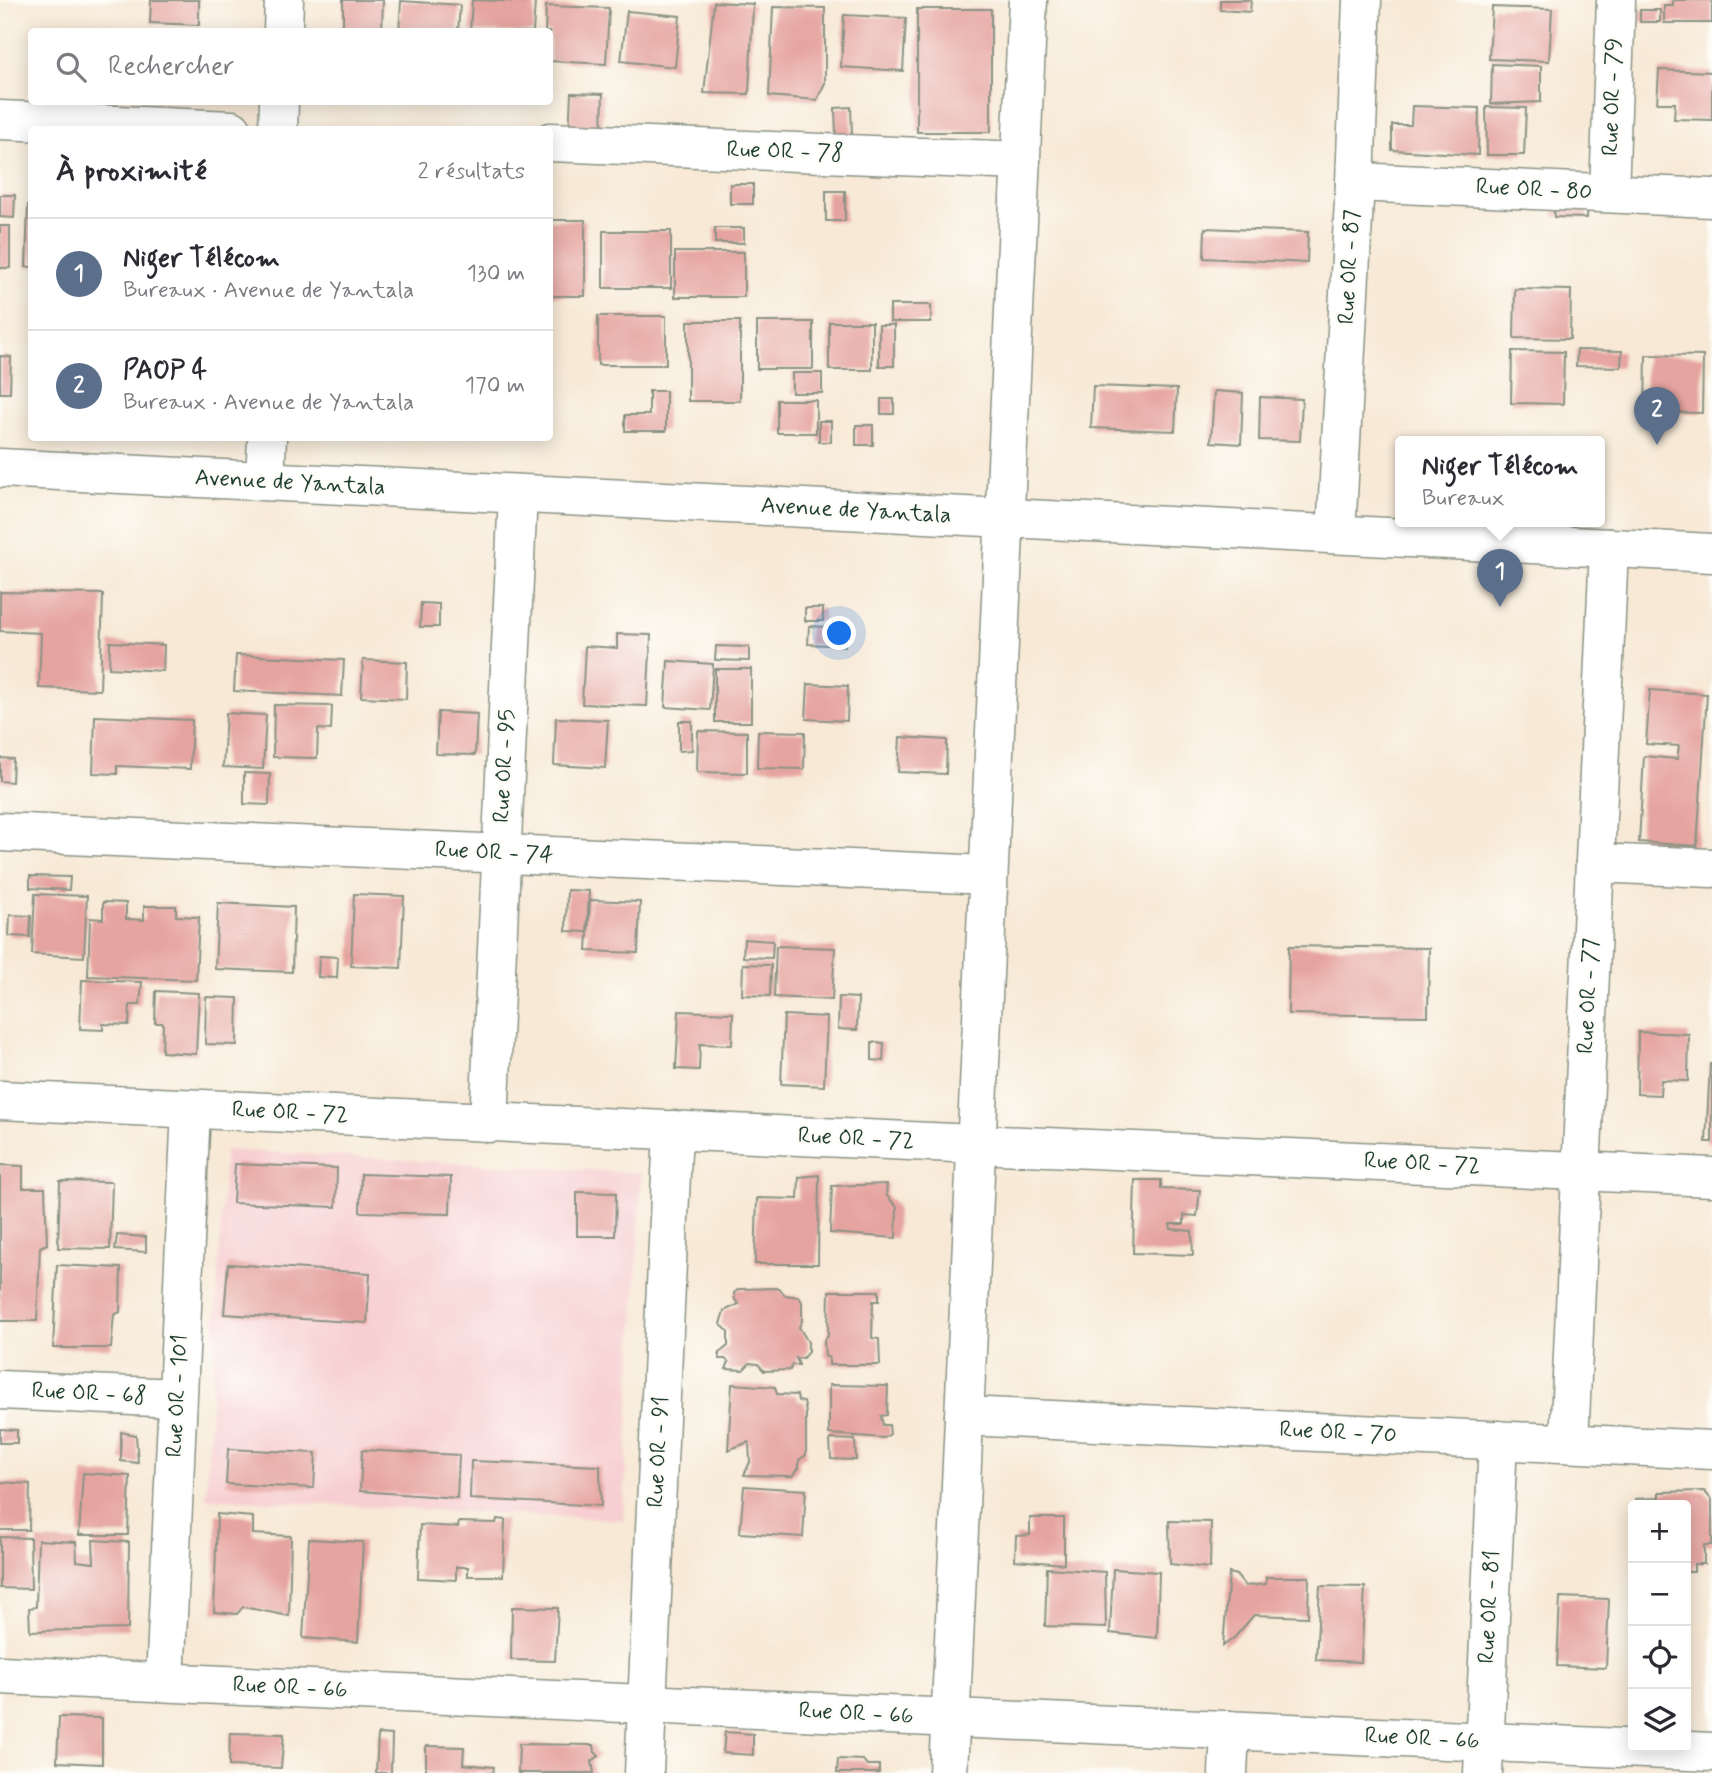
<!DOCTYPE html>
<html lang="fr">
<meta charset="utf-8">
<style>
:root{--surface:#fff;--page:#f2f2f3;--text:#2b2b33;--muted:#7c7c81;--line:#e1e1e2;--accent:#b5179e}
body{margin:0;font-family:Mynerve,sans-serif;background:var(--page);color:var(--text)}
.controls{position:absolute;right:21px;bottom:21px;display:grid;overflow:hidden;border-radius:7px;box-shadow:0 4px 18px #0003}
.controls button{width:63px;height:63px;display:grid;place-items:center;padding:0;border:0;border-bottom:2px solid var(--line);background:var(--surface);color:var(--text);font:35px sans-serif}
.you{position:absolute;left:840px;top:634px;width:24px;height:24px;margin:-18px;border:5px solid #fff;border-radius:50%;background:#1a73e8;box-shadow:0 0 0 10px #1a73e833}
.badge{display:grid;place-items:center;width:46px;height:46px;border-radius:50%;background:var(--accent);color:#fff;font-size:23px;font-weight:700}
.pin{position:absolute;translate:-50% -58px;filter:drop-shadow(0 2px 4px #0008)}
.pin::after{content:'';position:absolute;top:37px;width:24px;height:21px;background:inherit;clip-path:polygon(0 0,100% 0,50% 100%)}
.popup{position:absolute;left:1395px;top:436px;width:210px;height:91px;box-sizing:border-box;display:grid;place-content:center;border-radius:7px;background:var(--surface);filter:drop-shadow(0 2px 5px #0005);font-size:23px;white-space:nowrap;color:var(--muted)}
.popup b{font-size:26px;color:var(--text)}
.popup::after{content:'';position:absolute;left:50%;top:100%;margin-left:-14px;border:14px solid transparent;border-top-color:var(--surface)}
.list{margin:0;padding:0;list-style:none}
h2{display:flex;justify-content:space-between;align-items:center;height:91px;margin:0;padding:0 28px;font-size:30px}
h2 small{font-size:23px;font-weight:400;color:var(--muted)}
.list li{display:grid;grid-template-columns:46px 1fr auto;gap:21px;align-items:center;box-sizing:border-box;height:112px;padding:0 28px;border-top:2px solid var(--line)}
.list b{display:block;font-size:26px;white-space:nowrap}
.list p{margin:0;font-size:23px;white-space:nowrap;color:var(--muted)}
.list em{font-size:23px;font-style:normal;color:var(--muted)}
.icon{flex:none;width:38px;height:38px;fill:none;stroke:currentColor;stroke-width:2;stroke-linecap:round;stroke-linejoin:round}
.map{position:relative;flex:none;width:1712px;height:1773px;overflow:hidden}
.search{position:absolute;background:var(--surface);box-shadow:0 4px 18px #0003;left:28px;top:28px;width:525px;height:77px;display:flex;align-items:center;gap:18px;box-sizing:border-box;padding:0 24px;border-radius:7px;color:var(--muted);font-size:26px}
.panel{position:absolute;background:var(--surface);box-shadow:0 4px 18px #0003;left:28px;top:126px;width:525px;height:315px;border-radius:7px}
.map>svg:first-child{display:block}
</style>
<div class="map">
<svg width="1712" height="1773" viewBox="0 0 1712 1773">
<rect width="100%" height="100%" fill="#fdfcf7"/>
<filter id="ink" filterUnits="userSpaceOnUse"><feTurbulence type="fractalNoise" baseFrequency=".0143" numOctaves="2"/><feDisplacementMap in="SourceGraphic" scale="14" xChannelSelector="R" yChannelSelector="G"/><feConvolveMatrix kernelMatrix="1 2 1 2 8 2 1 2 1" color-interpolation-filters="sRGB"/></filter>
<filter id="wash" filterUnits="userSpaceOnUse"><feTurbulence type="fractalNoise" baseFrequency=".00686" numOctaves="4" result="noise"/><feDisplacementMap in="SourceGraphic" scale="28" xChannelSelector="R" yChannelSelector="G"/><feGaussianBlur stdDeviation="1.57" result="paint"/><feColorMatrix in="noise" values="0 0 0 0 0 0 0 0 0 0 0 0 0 0 0 0 0 1.4 0 .05"/><feComposite in="paint" operator="in"/></filter>
<g filter="url(#wash)">
<rect width="100%" height="100%" fill="#f7e9d6"/>
<polygon fill="#f7cfd2" points="225,1150 642,1173 623,1520 206,1498"/>
<g id="blocks">
<g fill="#e6a4a0">
<polygon points="151,0 199,0 199,25 150,23"/>
<polygon points="343,0 383,0 382,32 343,32"/>
<polygon points="472,0 535,2 533,32 470,32"/>
<polygon points="1220,0 1251,0 1250,12 1220,10"/>
<polygon points="1673,0 1712,0 1712,23 1664,23 1664,5 1673,5"/>
<polygon points="401,1 460,5 458,32 399,32"/>
<polygon points="714,2 753,4 749,94 704,93"/>
<polygon points="546,6 609,8 606,64 550,61 550,32 545,32"/>
<polygon points="773,7 825,8 825,83 817,100 769,96"/>
<polygon points="1492,7 1552,9 1549,61 1489,59"/>
<rect x="917" y="9" width="74" height="123"/>
<rect x="1640" y="10" width="20" height="12"/>
<polygon points="627,11 680,16 675,67 621,61"/>
<polygon points="844,15 906,18 903,71 841,67"/>
<polygon points="1492,64 1541,66 1541,102 1491,104"/>
<polygon points="1659,70 1712,72 1712,120 1674,119 1675,103 1657,103"/>
<polygon points="571,93 603,94 602,136 569,135"/>
<polygon points="1412,106 1479,108 1478,155 1392,150 1392,125 1411,125"/>
<polygon points="851,107 852,134 836,135 835,108"/>
<polygon points="1486,107 1526,108 1524,155 1487,155"/>
<rect x="730" y="184" width="23" height="20"/>
<rect x="826" y="191" width="19" height="30"/>
<polygon points="0,195 15,195 14,218 0,217"/>
<polygon points="1554,199 1588,200 1587,218 1554,217"/>
<polygon points="28,205 32,205 32,267 26,267"/>
<rect x="550" y="220" width="35" height="76"/>
<rect x="0" y="226" width="10" height="42"/>
<rect x="715" y="228" width="29" height="15"/>
<polygon points="1205,228 1308,232 1307,263 1204,258"/>
<rect x="603" y="231" width="68" height="57"/>
<rect x="675" y="252" width="69" height="45"/>
<polygon points="1515,289 1571,290 1570,339 1514,338"/>
<rect x="890" y="305" width="41" height="17"/>
<rect x="598" y="316" width="68" height="49"/>
<rect x="688" y="321" width="52" height="80"/>
<rect x="757" y="322" width="56" height="47"/>
<rect x="829" y="322" width="43" height="48"/>
<rect x="879" y="325" width="15" height="41"/>
<polygon points="1577,350 1622,351 1621,367 1576,366"/>
<polygon points="1512,351 1564,352 1563,404 1511,403"/>
<polygon points="1646,355 1703,356 1702,413 1645,412"/>
<polygon points="0,356 11,357 10,393 0,393"/>
<rect x="792" y="373" width="30" height="20"/>
<polygon points="1093,386 1177,389 1175,431 1091,428"/>
<polygon points="649,391 666,391 666,431 625,431 625,415 649,415"/>
<polygon points="1214,391 1243,393 1241,444 1211,442"/>
<polygon points="1260,397 1302,399 1300,441 1259,440"/>
<rect x="881" y="399" width="13" height="15"/>
<rect x="777" y="400" width="39" height="33"/>
<rect x="819" y="421" width="12" height="21"/>
<rect x="856" y="425" width="17" height="20"/>
<polygon points="0,592 103,594 100,690 39,688 41,633 0,631"/>
<polygon points="421,603 439,604 439,627 420,627"/>
<rect x="805" y="608" width="18" height="13"/>
<polygon points="809,626 846,628 845,646 808,644"/>
<polygon points="617,634 651,635 647,706 582,704 585,646 617,648"/>
<polygon points="110,642 164,645 163,671 109,668"/>
<polygon points="716,646 749,647 749,661 715,660"/>
<polygon points="236,655 344,660 342,696 234,691"/>
<polygon points="363,660 407,662 406,699 361,697"/>
<polygon points="668,661 713,664 710,710 665,707"/>
<rect x="715" y="669" width="36" height="53"/>
<polygon points="808,684 848,686 847,721 806,719"/>
<polygon points="1650,690 1707,694 1697,846 1639,842 1644,756 1677,759 1679,746 1646,744"/>
<polygon points="274,705 332,706 331,730 318,729 317,758 273,757"/>
<polygon points="438,712 477,714 475,755 436,754"/>
<polygon points="226,713 266,715 263,769 223,767"/>
<polygon points="95,716 192,720 190,769 117,766 117,774 93,773"/>
<polygon points="556,718 608,720 605,768 554,765"/>
<polygon points="679,721 692,721 692,750 679,751"/>
<polygon points="698,731 747,732 747,773 697,772"/>
<polygon points="758,731 805,732 804,769 757,768"/>
<polygon points="900,737 947,740 946,774 898,772"/>
<polygon points="0,758 13,759 12,782 0,781"/>
<polygon points="244,773 270,774 269,805 244,804"/>
<polygon points="30,876 70,877 69,890 30,888"/>
<polygon points="567,890 589,891 587,932 566,931"/>
<polygon points="35,894 87,896 84,957 32,954"/>
<polygon points="354,894 404,896 401,968 351,966"/>
<polygon points="590,900 640,902 638,953 587,951"/>
<polygon points="103,902 126,903 126,919 144,920 144,906 176,906 176,916 199,917 196,980 88,976 90,918 103,919"/>
<polygon points="218,903 294,907 292,972 215,969"/>
<polygon points="10,915 31,916 30,937 9,936"/>
<polygon points="744,939 773,941 772,958 743,957"/>
<polygon points="776,946 835,948 832,1000 774,997"/>
<polygon points="1289,946 1429,948 1428,1016 1288,1014"/>
<polygon points="319,956 338,957 337,978 318,977"/>
<polygon points="743,964 771,965 770,996 742,995"/>
<polygon points="82,980 142,982 140,1005 130,1005 129,1025 103,1024 103,1030 80,1029"/>
<polygon points="156,991 199,993 196,1054 162,1052 163,1023 155,1023"/>
<polygon points="206,997 238,998 237,1045 205,1044"/>
<polygon points="839,997 858,998 857,1030 838,1029"/>
<polygon points="679,1011 733,1013 732,1045 700,1044 699,1070 676,1069"/>
<polygon points="784,1015 827,1017 824,1086 781,1084"/>
<polygon points="1638,1032 1689,1034 1688,1081 1661,1080 1660,1095 1637,1094"/>
<polygon points="872,1042 884,1043 883,1061 872,1060"/>
<polygon points="1710,1064 1712,1064 1712,1142 1706,1142"/>
<polygon points="235,1164 337,1168 336,1207 233,1203"/>
<polygon points="0,1165 23,1166 23,1188 45,1188 47,1244 40,1247 37,1321 0,1321"/>
<polygon points="361,1174 451,1177 450,1214 360,1212"/>
<polygon points="819,1175 818,1264 755,1264 757,1198 798,1199 799,1177"/>
<polygon points="1135,1180 1161,1180 1161,1189 1200,1190 1197,1216 1184,1215 1184,1224 1170,1224 1171,1229 1192,1231 1193,1255 1133,1253"/>
<polygon points="60,1181 112,1182 110,1249 58,1248"/>
<polygon points="887,1184 886,1195 897,1207 896,1238 830,1233 832,1186"/>
<polygon points="577,1192 616,1193 615,1236 577,1236"/>
<polygon points="117,1235 146,1237 146,1252 115,1250"/>
<polygon points="228,1264 370,1273 367,1323 224,1314"/>
<polygon points="57,1265 121,1268 120,1312 114,1315 111,1348 53,1348"/>
<polygon points="779,1288 785,1295 799,1297 802,1302 802,1321 799,1327 808,1342 808,1352 803,1358 796,1358 799,1365 792,1365 790,1370 764,1371 758,1364 750,1363 743,1370 726,1369 729,1362 725,1359 719,1359 719,1353 728,1346 728,1331 720,1324 724,1311 739,1304 735,1300 734,1293 739,1289"/>
<polygon points="829,1291 879,1291 879,1301 873,1301 872,1338 879,1339 880,1365 829,1365 829,1358 825,1356 824,1340 828,1336"/>
<polygon points="732,1384 775,1387 777,1394 797,1395 798,1401 804,1402 806,1413 806,1455 799,1460 799,1468 792,1476 744,1475 750,1462 749,1442 728,1450"/>
<polygon points="829,1385 888,1386 887,1415 881,1416 883,1425 889,1425 890,1434 884,1438 829,1434"/>
<polygon points="0,1429 17,1430 17,1443 0,1443"/>
<polygon points="121,1432 136,1435 138,1463 121,1461"/>
<polygon points="830,1439 855,1440 856,1460 831,1459"/>
<polygon points="228,1449 316,1453 314,1488 226,1484"/>
<polygon points="362,1450 459,1455 457,1498 360,1491"/>
<polygon points="471,1461 600,1466 601,1506 470,1499"/>
<polygon points="83,1473 130,1476 128,1535 79,1535"/>
<polygon points="0,1482 30,1484 29,1530 0,1530"/>
<polygon points="744,1486 806,1490 803,1537 740,1533"/>
<polygon points="1704,1491 1712,1500 1712,1545 1704,1545 1704,1564 1694,1564 1694,1572 1686,1572 1686,1505 1635,1505 1635,1499 1659,1498 1659,1492"/>
<polygon points="217,1514 253,1517 253,1534 291,1536 289,1616 243,1607 237,1614 214,1612"/>
<polygon points="1030,1518 1064,1518 1064,1564 1015,1560 1016,1536 1030,1535"/>
<polygon points="497,1519 505,1520 503,1576 468,1576 468,1567 456,1567 456,1580 418,1578 420,1525 458,1527 459,1522 496,1523"/>
<polygon points="1169,1521 1211,1522 1210,1568 1170,1564"/>
<polygon points="0,1537 30,1538 31,1589 0,1588"/>
<polygon points="309,1539 363,1542 358,1642 303,1638"/>
<polygon points="38,1540 76,1542 77,1561 94,1563 93,1540 129,1542 128,1629 30,1631 29,1608 36,1607"/>
<polygon points="1047,1568 1105,1572 1106,1628 1045,1626"/>
<polygon points="1113,1569 1159,1572 1157,1638 1110,1633"/>
<polygon points="1229,1573 1236,1575 1245,1586 1266,1584 1266,1577 1309,1577 1308,1617 1254,1615 1235,1637 1223,1646"/>
<polygon points="1320,1586 1365,1587 1361,1662 1316,1660"/>
<polygon points="1560,1597 1609,1599 1606,1668 1557,1666"/>
<polygon points="512,1607 558,1608 555,1661 511,1660"/>
<polygon points="59,1717 102,1718 102,1764 57,1762"/>
<polygon points="725,1732 753,1734 753,1755 723,1753"/>
<polygon points="230,1733 284,1734 281,1768 229,1766"/>
<polygon points="378,1734 392,1735 391,1773 376,1773"/>
<polygon points="519,1744 594,1745 595,1752 599,1756 592,1761 594,1773 518,1773"/>
<polygon points="426,1746 464,1747 463,1764 494,1767 493,1773 426,1773"/>
<polygon points="838,1759 863,1760 867,1765 879,1765 879,1773 837,1773"/>
</g>
</g>
</g>
<g filter="url(#ink)">
<use href="#blocks" fill-opacity="0" stroke="#8b9385" stroke-width="2"/>
<g fill="none" stroke-linecap="round" stroke-linejoin="round">
<g stroke="#8b9385" stroke-width="41">
<g id="minor">
<polyline points="283,32 284,0"/>
<polyline points="0,120 232,130"/>
<polyline points="278,130 279,102"/>
<polyline points="550,142 1021,161"/>
<polyline points="1355,182 1712,198"/>
<polyline points="1609,193 1616,0"/>
<polyline points="0,468 1712,553"/>
<polyline points="265,481 267,438"/>
<polyline points="1336,534 1355,182 1362,0"/>
<polyline points="0,832 988,875"/>
<polyline points="1595,863 1712,868"/>
<polyline points="0,1100 1712,1177"/>
<polyline points="489,1123 518,494"/>
<polyline points="0,1390 177,1398"/>
<polyline points="964,1416 1712,1450"/>
<polyline points="1569,1443 1609,548"/>
<polyline points="0,1675 1712,1752"/>
<polyline points="165,1682 191,1109"/>
<polyline points="644,1773 673,1130"/>
<polyline points="948,1773 1028,0"/>
<polyline points="1228,1773 1230,1730"/>
<polyline points="1483,1773 1498,1440"/>
</g>
</g>
<use href="#minor" stroke="#fff" stroke-width="38"/>
</g>
</g>
<g text-anchor="middle" dominant-baseline="central" stroke-width="5" stroke-linejoin="round" paint-order="stroke">
<g font-size="23" fill="#1f3d34" stroke="#fdfcf7">
<text transform="translate(1613 97) rotate(-88)">Rue OR - 79</text>
<text transform="translate(785 152) rotate(2)">Rue OR - 78</text>
<text transform="translate(1534 190) rotate(3)">Rue OR - 80</text>
<text transform="translate(1350 267) rotate(-87)">Rue OR - 87</text>
<text transform="translate(290 483) rotate(3)">Avenue de Yantala</text>
<text transform="translate(856 511) rotate(3)">Avenue de Yantala</text>
<text transform="translate(505 766) rotate(-87)">Rue OR - 95</text>
<text transform="translate(494 853) rotate(3)">Rue OR - 74</text>
<text transform="translate(1589 996) rotate(-87)">Rue OR - 77</text>
<text transform="translate(290 1113) rotate(3)">Rue OR - 72</text>
<text transform="translate(856 1139) rotate(3)">Rue OR - 72</text>
<text transform="translate(1422 1164) rotate(3)">Rue OR - 72</text>
<text transform="translate(89 1394) rotate(3)">Rue OR - 68</text>
<text transform="translate(178 1396) rotate(-87)">Rue OR - 101</text>
<text transform="translate(1338 1433) rotate(3)">Rue OR - 70</text>
<text transform="translate(659 1452) rotate(-87)">Rue OR - 91</text>
<text transform="translate(1490 1607) rotate(-87)">Rue OR - 81</text>
<text transform="translate(290 1688) rotate(3)">Rue OR - 66</text>
<text transform="translate(856 1714) rotate(3)">Rue OR - 66</text>
<text transform="translate(1422 1739) rotate(3)">Rue OR - 66</text>
</g>
</g>
</svg>
<div class="controls">
<button>+</button>
<button>−</button>
<button><svg class="icon" aria-label="locate" viewBox="0 0 24 24"><circle cx="12" cy="12" r="6"/><path d="M12 2v4M12 18v4M2 12h4M18 12h4"/></svg></button>
<button><svg class="icon" aria-label="layers" viewBox="0 0 24 24"><path d="M12 4l9 5-9 5-9-5zM3 14l9 5 9-5"/></svg></button>
</div>
<div class="you"></div>
<div class="pin badge" style="left:1500px;top:607px;background:#5c6f8a">1</div>
<div class="popup"><b>Niger Télécom</b>Bureaux</div>
<div class="pin badge" style="left:1657px;top:445px;background:#5c6f8a">2</div>
<div class="search"><svg class="icon" aria-label="search" viewBox="0 0 24 24"><circle cx="10" cy="10" r="6"/><path d="M15 15l6 6"/></svg>Rechercher</div>
<section class="panel">
<h2>À proximité<small>2 résultats</small></h2>
<ul class="list">
<li><span class="badge" style="background:#5c6f8a">1</span><div><b>Niger Télécom</b><p>Bureaux · Avenue de Yantala</p></div><em>130 m</em></li>
<li><span class="badge" style="background:#5c6f8a">2</span><div><b>PAOP 4</b><p>Bureaux · Avenue de Yantala</p></div><em>170 m</em></li>
</ul>
</section>
</div>
